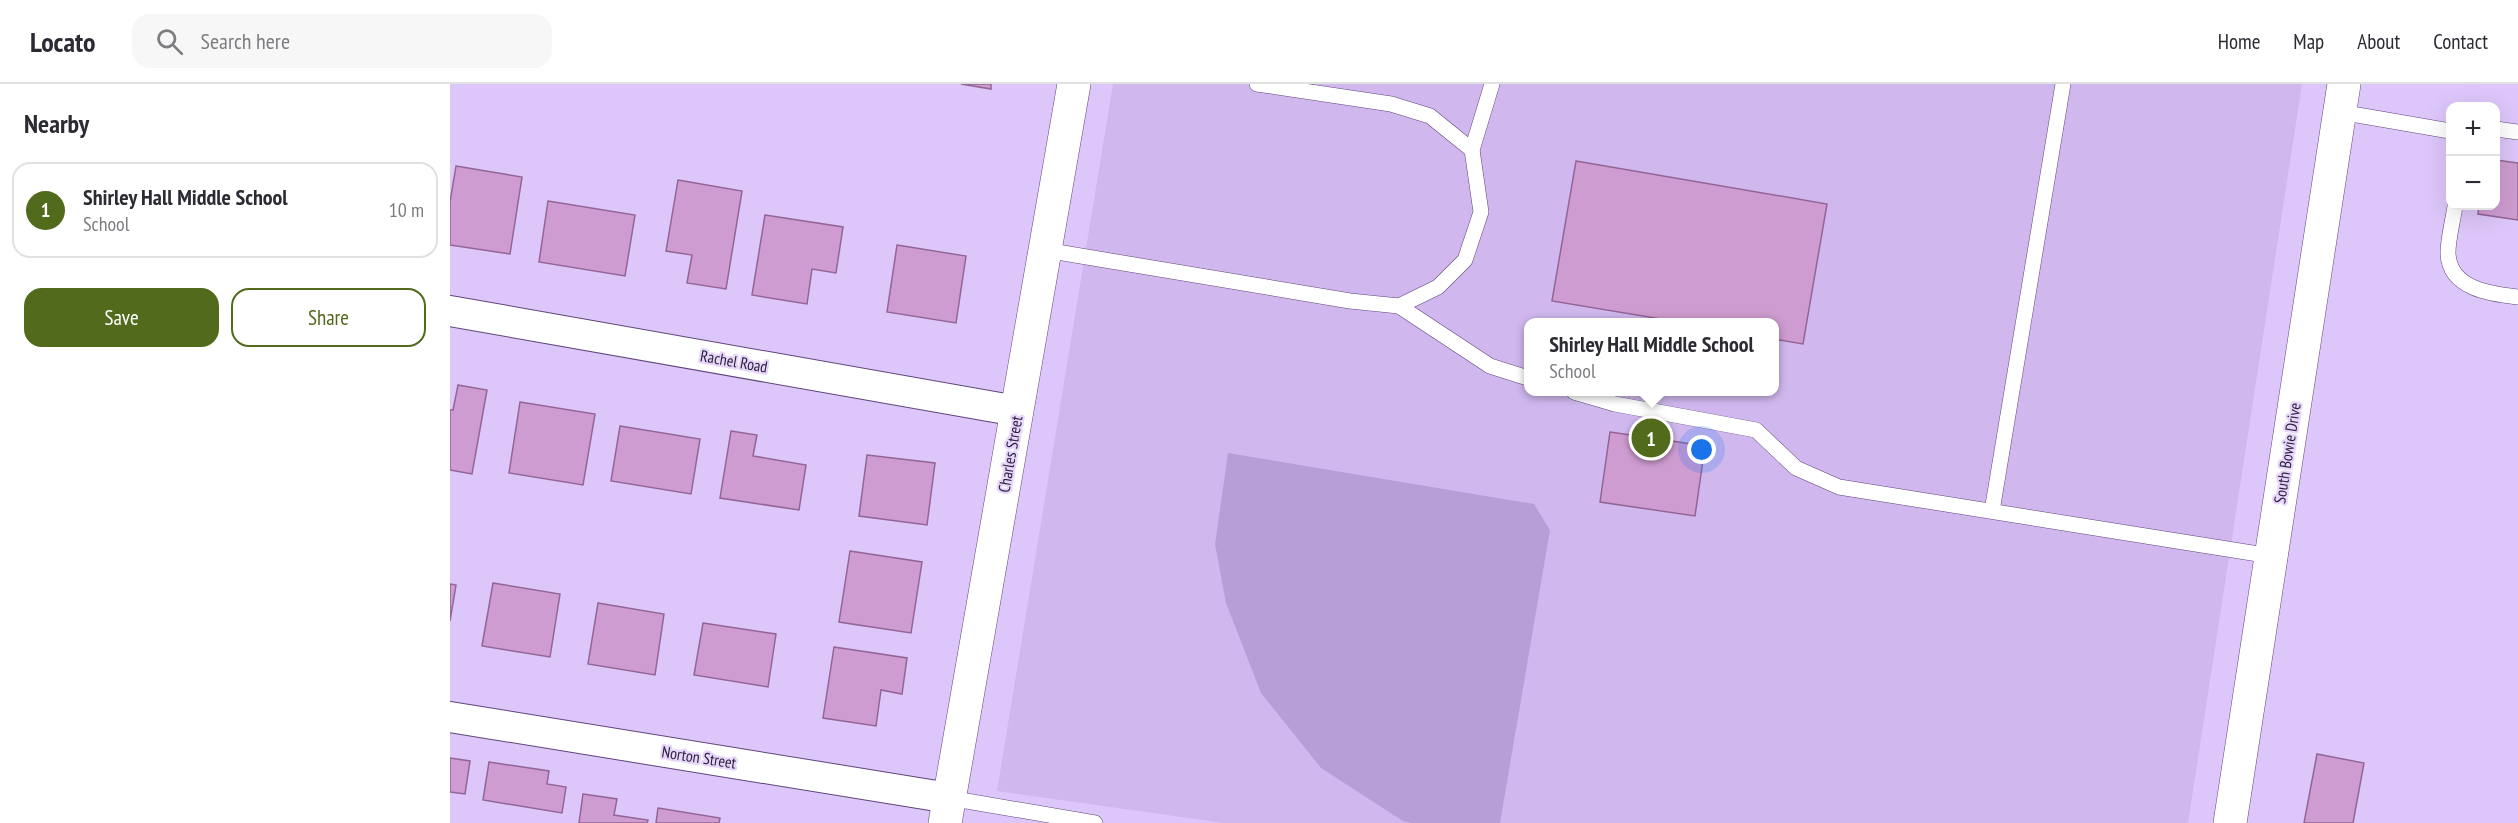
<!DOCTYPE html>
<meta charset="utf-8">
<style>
:root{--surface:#fff;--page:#f7f7f7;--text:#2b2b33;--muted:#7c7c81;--line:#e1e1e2;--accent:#526a1b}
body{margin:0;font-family:"PT Sans Narrow",sans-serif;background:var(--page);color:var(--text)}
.controls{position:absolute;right:18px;top:18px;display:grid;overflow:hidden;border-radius:12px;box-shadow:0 6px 24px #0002}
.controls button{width:54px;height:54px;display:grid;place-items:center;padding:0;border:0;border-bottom:2px solid var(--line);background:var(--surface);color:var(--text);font:30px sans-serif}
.you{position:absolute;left:1252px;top:366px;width:21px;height:21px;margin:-15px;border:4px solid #fff;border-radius:50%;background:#1a73e8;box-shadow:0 0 0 9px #1a73e833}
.badge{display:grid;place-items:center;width:39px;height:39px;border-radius:50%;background:var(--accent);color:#fff;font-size:20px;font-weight:700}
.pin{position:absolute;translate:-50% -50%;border:3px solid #fff;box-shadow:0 2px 6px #0006}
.popup{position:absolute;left:1074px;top:234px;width:255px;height:78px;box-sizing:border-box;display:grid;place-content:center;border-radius:12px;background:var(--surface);filter:drop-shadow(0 2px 4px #0005);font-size:20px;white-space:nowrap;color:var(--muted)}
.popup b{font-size:22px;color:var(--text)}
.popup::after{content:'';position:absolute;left:50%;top:100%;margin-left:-12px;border:12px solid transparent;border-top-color:var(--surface)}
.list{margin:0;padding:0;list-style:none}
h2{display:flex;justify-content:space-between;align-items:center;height:78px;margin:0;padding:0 24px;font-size:26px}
h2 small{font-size:20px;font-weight:400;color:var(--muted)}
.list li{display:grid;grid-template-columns:39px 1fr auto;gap:18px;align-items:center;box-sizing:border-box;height:96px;margin:0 12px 12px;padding:0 12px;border:2px solid var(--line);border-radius:18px}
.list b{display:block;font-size:22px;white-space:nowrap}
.list p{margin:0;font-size:20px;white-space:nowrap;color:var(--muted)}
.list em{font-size:20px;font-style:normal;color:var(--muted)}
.actions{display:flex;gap:12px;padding:18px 24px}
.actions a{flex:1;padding:14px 0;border:2px solid var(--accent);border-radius:18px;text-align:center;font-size:21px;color:var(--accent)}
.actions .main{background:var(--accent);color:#fff}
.icon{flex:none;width:33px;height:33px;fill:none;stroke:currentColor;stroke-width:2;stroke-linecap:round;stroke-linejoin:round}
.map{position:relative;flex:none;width:2068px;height:739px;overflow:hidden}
header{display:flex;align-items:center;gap:36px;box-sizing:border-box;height:84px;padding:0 30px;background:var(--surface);border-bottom:2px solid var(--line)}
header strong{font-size:28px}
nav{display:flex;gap:33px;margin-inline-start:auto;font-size:21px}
.search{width:420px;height:54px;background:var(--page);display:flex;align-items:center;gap:15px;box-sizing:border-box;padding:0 21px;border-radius:18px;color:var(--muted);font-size:22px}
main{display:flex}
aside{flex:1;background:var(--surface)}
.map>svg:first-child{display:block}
</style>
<header>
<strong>Locato</strong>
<div class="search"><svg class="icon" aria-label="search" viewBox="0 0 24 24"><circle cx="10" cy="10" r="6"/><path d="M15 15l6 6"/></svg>Search here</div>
<nav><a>Home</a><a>Map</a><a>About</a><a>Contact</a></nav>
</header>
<main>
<aside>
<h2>Nearby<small></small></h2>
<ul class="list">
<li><span class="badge">1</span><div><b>Shirley Hall Middle School</b><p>School</p></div><em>10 m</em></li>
</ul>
<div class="actions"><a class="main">Save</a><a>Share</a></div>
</aside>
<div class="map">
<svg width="2068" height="739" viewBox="0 0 2068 739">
<rect width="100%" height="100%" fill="#ddc6f9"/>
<path fill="#d0b8ee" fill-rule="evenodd" d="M663 0H1852L1738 739H774L547 707ZM1078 238H1324V308H1078Z"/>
<polygon fill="#b79ed6" points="778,369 1084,420 1100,446 1050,739 962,739 953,737 871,684 811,609 776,519 765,460"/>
<g fill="#ce9cd0" stroke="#936596" stroke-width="1.5">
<polygon points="511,0 541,0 541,5"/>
<polygon points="2046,76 2068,79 2068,136 2028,130 2029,122 2046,122"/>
<polygon points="1126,77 1377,120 1353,260 1324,255 1324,238 1229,238 1102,217"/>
<polygon points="6,82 72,93 60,170 0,161 0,118"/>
<polygon points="228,96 292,107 276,205 237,199 242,171 216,167"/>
<polygon points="98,117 185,131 175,192 89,178"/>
<polygon points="315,131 393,143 386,189 362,185 357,220 302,211"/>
<polygon points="447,161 516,172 506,239 437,228"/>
<polygon points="8,301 37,306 22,390 0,386 0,326 3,326"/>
<polygon points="70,318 145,330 133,401 59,389"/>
<polygon points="170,342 250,355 241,410 161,397"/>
<polygon points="281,347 307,351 303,372 356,381 349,426 270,414"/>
<polygon points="1160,348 1255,362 1245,432 1150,418"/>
<polygon points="417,371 485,379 477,441 409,432"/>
<polygon points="400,467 472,478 461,549 389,538"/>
<polygon points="43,499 110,510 100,573 32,562"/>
<polygon points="0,500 6,501 0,537"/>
<polygon points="148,519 214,530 205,591 138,580"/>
<polygon points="253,539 326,550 318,603 244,591"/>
<polygon points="384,563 457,574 452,610 431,606 426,642 373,634"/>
<polygon points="1867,670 1914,679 1903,739 1854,739"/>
<polygon points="0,674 20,677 15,710 0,708"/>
<polygon points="39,678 99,687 97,700 116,703 112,729 33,716"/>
<polygon points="133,710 167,715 164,731 198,736 197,739 129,739"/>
<polygon points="208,724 270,734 269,739 206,739"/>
</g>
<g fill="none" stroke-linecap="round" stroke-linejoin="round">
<g stroke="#5f457b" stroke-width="16">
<g id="service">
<polyline points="1890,28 2000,47"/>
<polyline points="2046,45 2068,48"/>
<polyline points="1022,66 1042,0"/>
<path d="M2005 122C2003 137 1998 154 1998 169 1999 205 2041 210 2068 213"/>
<polyline points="595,166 900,217 949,222 988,203 1015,176 1031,128 1022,66 980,32 941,20 807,0"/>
<polyline points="949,222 1040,282 1078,294"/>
<polyline points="1124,308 1165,320 1306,346 1346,384 1389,403 1821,472"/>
<polyline points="1542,427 1613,0"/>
<polyline points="499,714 645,739"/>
</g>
</g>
<g stroke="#5f457b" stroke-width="32">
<g id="minor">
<polyline points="0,227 567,327"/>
<polyline points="0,633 499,714"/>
</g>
</g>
<g stroke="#5f457b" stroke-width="34">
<g id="tertiary">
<polyline points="495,739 624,0"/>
<polyline points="1780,739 1894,0"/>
</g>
</g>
<use href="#service" stroke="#fff" stroke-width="15"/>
<use href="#minor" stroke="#fff" stroke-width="30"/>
<use href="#tertiary" stroke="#fff" stroke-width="33"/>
</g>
<g text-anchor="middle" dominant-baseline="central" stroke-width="4.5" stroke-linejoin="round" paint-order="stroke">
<g font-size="16" fill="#2d2139" stroke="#e7d6fc">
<text transform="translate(284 277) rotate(10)">Rachel Road</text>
<text transform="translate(1837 369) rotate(-81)">South Bowie Drive</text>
<text transform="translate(560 370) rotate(-80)">Charles Street</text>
<text transform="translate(249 673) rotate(9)">Norton Street</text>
</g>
</g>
</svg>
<div class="controls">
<button>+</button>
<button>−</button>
</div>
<div class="you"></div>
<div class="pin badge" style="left:1201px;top:354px">1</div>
<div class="popup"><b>Shirley Hall Middle School</b>School</div>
</div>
</main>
